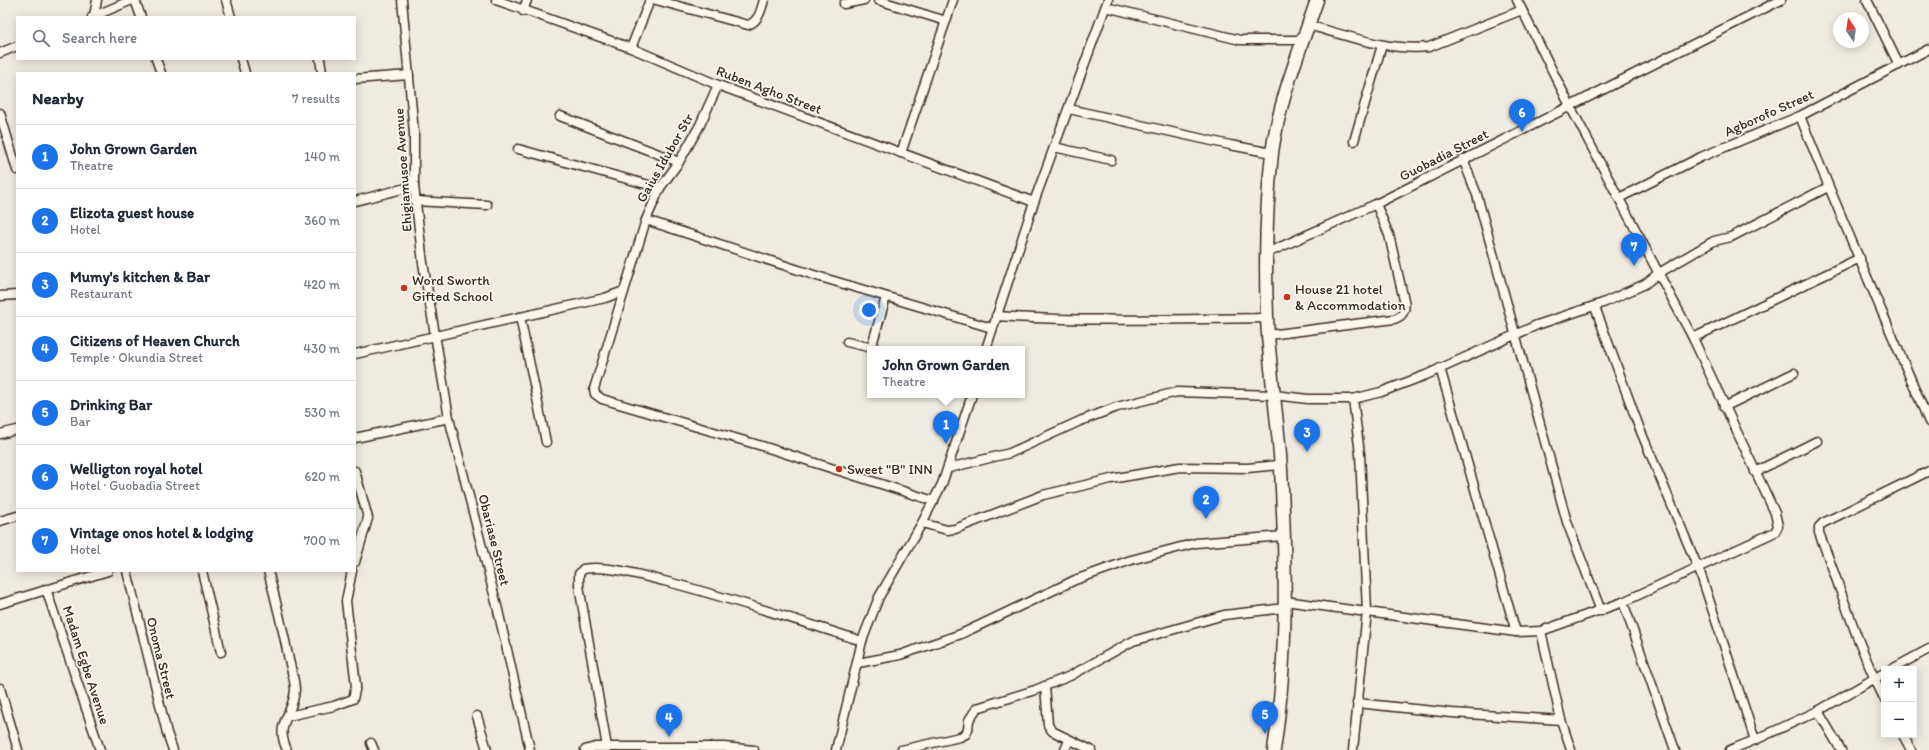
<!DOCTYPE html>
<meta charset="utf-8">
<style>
:root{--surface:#fff;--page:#f6f6f7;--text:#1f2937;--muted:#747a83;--line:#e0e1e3;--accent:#1a73e8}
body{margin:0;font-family:Itim,sans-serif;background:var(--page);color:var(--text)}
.controls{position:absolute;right:12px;bottom:12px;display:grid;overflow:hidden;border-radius:0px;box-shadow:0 2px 10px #0003}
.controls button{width:36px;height:36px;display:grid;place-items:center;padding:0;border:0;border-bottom:1px solid var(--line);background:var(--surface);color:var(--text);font:20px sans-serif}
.compass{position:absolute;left:1833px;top:12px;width:36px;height:36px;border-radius:50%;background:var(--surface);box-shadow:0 2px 10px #0003;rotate:347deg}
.you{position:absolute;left:869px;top:310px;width:14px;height:14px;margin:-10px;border:3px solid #fff;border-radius:50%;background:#1a73e8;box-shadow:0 0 0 6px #1a73e833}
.badge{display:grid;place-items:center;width:26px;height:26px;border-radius:50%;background:var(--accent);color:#fff;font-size:13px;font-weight:700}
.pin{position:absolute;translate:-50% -33px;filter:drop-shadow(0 1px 2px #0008)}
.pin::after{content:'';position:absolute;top:21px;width:14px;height:12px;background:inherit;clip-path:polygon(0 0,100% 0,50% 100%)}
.popup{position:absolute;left:867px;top:346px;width:158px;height:52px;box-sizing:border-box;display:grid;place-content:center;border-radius:0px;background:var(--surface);filter:drop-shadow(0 1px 3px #0005);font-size:13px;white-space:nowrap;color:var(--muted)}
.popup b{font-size:15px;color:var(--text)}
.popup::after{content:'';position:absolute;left:50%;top:100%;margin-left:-8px;border:8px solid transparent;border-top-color:var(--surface)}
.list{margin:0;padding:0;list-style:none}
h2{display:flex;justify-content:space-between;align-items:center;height:52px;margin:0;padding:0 16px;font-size:17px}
h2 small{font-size:13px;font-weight:400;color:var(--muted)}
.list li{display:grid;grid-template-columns:26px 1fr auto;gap:12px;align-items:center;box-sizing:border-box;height:64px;padding:0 16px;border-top:1px solid var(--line)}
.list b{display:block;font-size:15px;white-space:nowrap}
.list p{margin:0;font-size:13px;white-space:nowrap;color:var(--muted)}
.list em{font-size:13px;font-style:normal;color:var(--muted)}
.icon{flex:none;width:22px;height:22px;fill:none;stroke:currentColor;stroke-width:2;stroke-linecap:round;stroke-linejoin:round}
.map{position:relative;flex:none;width:1929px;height:750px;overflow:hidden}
.search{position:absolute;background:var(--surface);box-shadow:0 2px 10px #0003;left:16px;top:16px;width:340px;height:44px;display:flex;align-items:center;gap:10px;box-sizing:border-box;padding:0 14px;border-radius:0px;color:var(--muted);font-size:15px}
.panel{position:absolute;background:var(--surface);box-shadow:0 2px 10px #0003;left:16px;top:72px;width:340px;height:500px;border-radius:0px}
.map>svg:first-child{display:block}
</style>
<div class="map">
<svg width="1929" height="750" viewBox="0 0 1929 750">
<rect width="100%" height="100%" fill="#f0ebe0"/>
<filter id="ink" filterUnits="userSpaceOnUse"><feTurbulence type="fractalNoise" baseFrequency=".025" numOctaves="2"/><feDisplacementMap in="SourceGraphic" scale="8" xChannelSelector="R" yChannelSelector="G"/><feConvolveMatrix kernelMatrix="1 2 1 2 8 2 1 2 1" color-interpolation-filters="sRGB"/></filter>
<g filter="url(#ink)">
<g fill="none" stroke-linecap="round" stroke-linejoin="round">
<g stroke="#3b2a1e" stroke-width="11">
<g id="street">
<polyline points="135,0 141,17"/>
<polyline points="226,0 231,17"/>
<polyline points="402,0 414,133 414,186 423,263 449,418 497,606 530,750"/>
<polyline points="496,0 631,48 718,85 1034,202"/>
<path d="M656 0 748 25C759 21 761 10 764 0"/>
<polyline points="878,0 946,21"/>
<polyline points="1867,0 1899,65"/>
<polyline points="844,4 864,0"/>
<polyline points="1106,7 1240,40 1303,40"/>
<polyline points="523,11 527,0"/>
<polyline points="94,16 97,0"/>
<polyline points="92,17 132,0"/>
<path d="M1308 25C1348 36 1388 51 1429 47L1522 10"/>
<polyline points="631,48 650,0"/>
<polyline points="0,53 17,46"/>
<polyline points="156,59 161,73"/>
<polyline points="241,59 245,73"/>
<polyline points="320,59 322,73"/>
<polyline points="355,79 409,75"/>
<polyline points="718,85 700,125 679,162 660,188 646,220 594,389 595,394 602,399 762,446 934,501"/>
<polyline points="1069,109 1230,145 1272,153"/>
<polyline points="0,113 17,170"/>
<polyline points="560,116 679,162"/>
<path d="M1800 116C1841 219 1886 320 1929 422"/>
<polyline points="1354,141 1382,45"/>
<polyline points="1054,147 1111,160"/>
<polyline points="518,149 660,188"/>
<polyline points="901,153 953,0"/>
<polyline points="1463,159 1477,195 1567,522 1601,611"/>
<polyline points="1619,198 1701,157 1800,116 1929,49"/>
<polyline points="355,201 414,186"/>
<polyline points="415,201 487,205"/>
<polyline points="646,220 817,276 992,328"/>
<polyline points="1267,253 1376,204 1781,0"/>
<polyline points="0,296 17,295"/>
<polyline points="1595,307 1639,427 1701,575 1755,740"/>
<path d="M996 316C1086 322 1177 319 1267 318"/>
<polyline points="520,317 546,442"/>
<path d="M1269 335 1394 319C1404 316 1406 310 1404 300L1389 235 1376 204"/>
<polyline points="1693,338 1860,258"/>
<polyline points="847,342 868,347 872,345 886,297"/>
<polyline points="986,349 1034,202 1108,0"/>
<polyline points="355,354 605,298 624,291"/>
<polyline points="1440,368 1516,632"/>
<polyline points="1724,407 1794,373"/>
<polyline points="0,434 17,430"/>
<polyline points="355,438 449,418"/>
<polyline points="949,468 1010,453 1080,421 1117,407 1177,392 1274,395 1308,399 1353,399 1381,392 1426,375 1537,325 1603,303 1645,284 1659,273 1714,241 1731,237 1828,187"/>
<polyline points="355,471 368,518 355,562"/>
<polyline points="1755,472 1817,441"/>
<polyline points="0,521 17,516"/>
<polyline points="922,523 947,530 955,529 1043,495 1111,479 1180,467 1247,468 1280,465"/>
<polyline points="127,571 167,733 173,750"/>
<polyline points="202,571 221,652"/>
<path d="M268 571C276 601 283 630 289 660 291 669 295 681 295 690 293 717 274 722 287 750"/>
<polyline points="46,589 100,750"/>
<polyline points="1285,601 1516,632 1541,631 1623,602 1775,532 1778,526 1775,513 1693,338 1570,106 1517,0"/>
<polyline points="1623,602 1675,750"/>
<polyline points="0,604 108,571"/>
<polyline points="1541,631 1561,720 1571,750"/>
<polyline points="858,663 900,655 961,634 1075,580 1131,560 1196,543 1283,536"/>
<polyline points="1892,669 1929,649"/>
<polyline points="1045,686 1048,725 1052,731 1091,750"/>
<polyline points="0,688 18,750"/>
<path d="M1884 698C1857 645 1841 588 1819 533V527L1823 523 1929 471"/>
<polyline points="1357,703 1452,713 1561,720"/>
<polyline points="1818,711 1841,750"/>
<polyline points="288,716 334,706 353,699 356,686 346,601 352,571"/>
<polyline points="477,716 487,750"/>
<polyline points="1903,735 1911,750"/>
<polyline points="371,743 374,750"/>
<path d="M607 747 579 586V574L583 569C609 565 638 575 664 581 731 598 796 620 862 641"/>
<polyline points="585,750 595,747 724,747 754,750"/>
<polyline points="836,750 862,641 879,597 922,523 942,484 972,395"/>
<polyline points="901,750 960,737 966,734 968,729 969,720 977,708 1035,690 1070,676 1133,641 1224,615 1285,608"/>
<polyline points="1065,750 1069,740"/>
<polyline points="1353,750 1367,611 1360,454 1353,399"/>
<polyline points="1730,750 1755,740 1818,711 1884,673"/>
</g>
</g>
<g stroke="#3b2a1e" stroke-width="15">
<path id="secondary" d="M1274 750C1288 657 1286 562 1281 469 1278 418 1269 368 1267 317 1265 263 1266 207 1272 153 1279 100 1300 50 1317 0"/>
</g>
<use href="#street" stroke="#fbf7ec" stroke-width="8"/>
<use href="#secondary" stroke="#fbf7ec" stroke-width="12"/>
</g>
</g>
<g fill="#c8321e" stroke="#fbf7ec" stroke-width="1.5">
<circle cx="404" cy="288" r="4"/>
<circle cx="1287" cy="297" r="4"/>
<circle cx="839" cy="469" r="4"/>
</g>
<g text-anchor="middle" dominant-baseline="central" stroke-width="3.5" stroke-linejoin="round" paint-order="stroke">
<g font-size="14" fill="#3b2a1e" stroke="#fbf7ec">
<text transform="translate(769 90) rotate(21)">Ruben Agho Street</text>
<text transform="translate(1769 113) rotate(-24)">Agborofo Street</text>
<text transform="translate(1444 155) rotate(-27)">Guobadia Street</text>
<text transform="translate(665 158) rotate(-60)">Gaius Idubor Str</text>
<text transform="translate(403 170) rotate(-94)">Ehigiamusoe Avenue</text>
<text transform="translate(494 540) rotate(76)">Obariase Street</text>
<text transform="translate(161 658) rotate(76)">Onoma Street</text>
<text transform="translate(86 665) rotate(72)">Madam Egbe Avenue</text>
</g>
<g font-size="14" fill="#3b2a1e" stroke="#fbf7ec" text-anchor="start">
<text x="412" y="280">Word Sworth<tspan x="412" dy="16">Gifted School</tspan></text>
<text x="1295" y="289">House 21 hotel<tspan x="1295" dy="16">&amp; Accommodation</tspan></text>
<text x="847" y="469">Sweet "B" INN</text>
</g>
</g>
</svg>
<div class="controls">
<button>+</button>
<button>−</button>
</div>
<svg class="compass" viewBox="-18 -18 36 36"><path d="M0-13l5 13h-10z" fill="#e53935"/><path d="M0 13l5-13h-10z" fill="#747a83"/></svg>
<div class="you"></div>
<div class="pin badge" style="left:946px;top:444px">1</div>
<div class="popup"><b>John Grown Garden</b>Theatre</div>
<div class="pin badge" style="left:1206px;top:519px">2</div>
<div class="pin badge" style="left:1307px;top:452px">3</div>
<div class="pin badge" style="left:669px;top:737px">4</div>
<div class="pin badge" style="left:1265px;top:734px">5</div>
<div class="pin badge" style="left:1522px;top:132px">6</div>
<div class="pin badge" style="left:1634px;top:266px">7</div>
<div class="search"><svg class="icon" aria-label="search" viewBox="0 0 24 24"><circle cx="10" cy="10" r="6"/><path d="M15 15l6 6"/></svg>Search here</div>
<section class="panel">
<h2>Nearby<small>7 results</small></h2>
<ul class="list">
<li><span class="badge">1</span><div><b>John Grown Garden</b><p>Theatre</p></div><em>140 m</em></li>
<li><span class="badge">2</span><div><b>Elizota guest house</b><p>Hotel</p></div><em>360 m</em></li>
<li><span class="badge">3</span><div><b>Mumy's kitchen &amp; Bar</b><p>Restaurant</p></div><em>420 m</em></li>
<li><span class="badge">4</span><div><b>Citizens of Heaven Church</b><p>Temple · Okundia Street</p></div><em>430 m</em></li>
<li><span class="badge">5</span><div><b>Drinking Bar</b><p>Bar</p></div><em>530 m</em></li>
<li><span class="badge">6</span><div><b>Welligton royal hotel</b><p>Hotel · Guobadia Street</p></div><em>620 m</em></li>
<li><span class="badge">7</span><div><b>Vintage onos hotel &amp; lodging</b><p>Hotel</p></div><em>700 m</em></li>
</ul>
</section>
</div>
